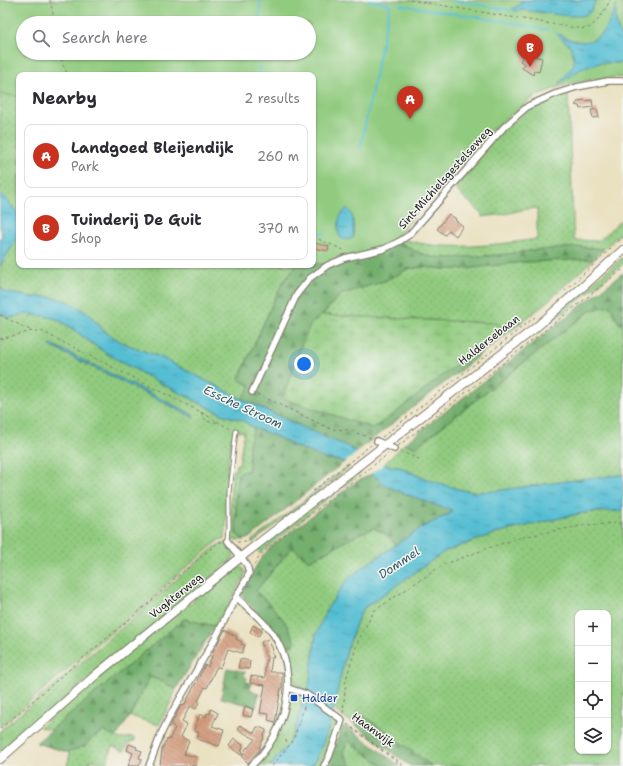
<!DOCTYPE html>
<meta charset="utf-8">
<style>
:root{--surface:#fff;--page:#f7f7f7;--text:#2b2b33;--muted:#7c7c81;--line:#e1e1e2;--accent:#c8321e}
body{margin:0;font-family:"Shantell Sans",sans-serif;background:var(--page);color:var(--text)}
.controls{position:absolute;right:12px;bottom:12px;display:grid;overflow:hidden;border-radius:8px;box-shadow:0 1px 3px #0004}
.controls button{width:36px;height:36px;display:grid;place-items:center;padding:0;border:0;border-bottom:1px solid var(--line);background:var(--surface);color:var(--text);font:20px sans-serif}
.you{position:absolute;left:304px;top:364px;width:14px;height:14px;margin:-10px;border:3px solid #fff;border-radius:50%;background:#1a73e8;box-shadow:0 0 0 6px #1a73e833}
.badge{display:grid;place-items:center;width:26px;height:26px;border-radius:50%;background:var(--accent);color:#fff;font-size:13px;font-weight:700}
.pin{position:absolute;translate:-50% -33px;filter:drop-shadow(0 1px 2px #0008)}
.pin::after{content:'';position:absolute;top:21px;width:14px;height:12px;background:inherit;clip-path:polygon(0 0,100% 0,50% 100%)}
.list{margin:0;padding:0;list-style:none}
h2{display:flex;justify-content:space-between;align-items:center;height:52px;margin:0;padding:0 16px;font-size:17px}
h2 small{font-size:13px;font-weight:400;color:var(--muted)}
.list li{display:grid;grid-template-columns:26px 1fr auto;gap:12px;align-items:center;box-sizing:border-box;height:64px;margin:0 8px 8px;padding:0 8px;border:1px solid var(--line);border-radius:8px}
.list b{display:block;font-size:15px;white-space:nowrap}
.list p{margin:0;font-size:13px;white-space:nowrap;color:var(--muted)}
.list em{font-size:13px;font-style:normal;color:var(--muted)}
.icon{flex:none;width:22px;height:22px;fill:none;stroke:currentColor;stroke-width:2;stroke-linecap:round;stroke-linejoin:round}
.map{position:relative;flex:none;width:623px;height:766px;overflow:hidden}
.search{position:absolute;background:var(--surface);box-shadow:0 1px 3px #0004;left:16px;top:16px;width:300px;height:44px;display:flex;align-items:center;gap:10px;box-sizing:border-box;padding:0 14px;border-radius:22px;color:var(--muted);font-size:15px}
.panel{position:absolute;background:var(--surface);box-shadow:0 1px 3px #0004;left:16px;top:72px;width:300px;height:196px;border-radius:8px}
.map>svg:first-child{display:block}
</style>
<div class="map">
<svg width="623" height="766" viewBox="0 0 623 766">
<defs>
<pattern id="grass-dots" width="8" height="8" patternUnits="userSpaceOnUse"><rect width="8" height="8" fill="#91cb7f"/><path d="M2 2h.1M6 6h.1" fill="none" stroke="#7cae6d" stroke-width="1.8" stroke-linecap="round"/></pattern>
<pattern id="forest-firs" width="22" height="20" patternUnits="userSpaceOnUse"><rect width="22" height="20" fill="#74af6e"/><path d="M5 1l3.5 6h-7zM16 11l3.5 6h-7z" fill="#5e8e5a"/></pattern>
<pattern id="wetland-marsh" width="20" height="14" patternUnits="userSpaceOnUse"><rect width="20" height="14" fill="#91cb7f"/><path d="M1 5h8M5 5V1M11 12h8M15 12V8" fill="none" stroke="#7cae6d"/></pattern>
<pattern id="water-ripples" width="26" height="14" patternUnits="userSpaceOnUse"><rect width="26" height="14" fill="#55bed3"/><path d="M2 4q2-2 4 0t4 0M15 11q2-2 4 0t4 0" fill="none" stroke="#469aaa"/></pattern>
<pattern id="building-back-hatch" width="6" height="6" patternUnits="userSpaceOnUse"><rect width="6" height="6" fill="#d39b7d"/><path d="M-1 5l2 2M0 0l6 6M5-1l2 2" fill="none" stroke="#aa7e66"/></pattern>
</defs>
<rect width="100%" height="100%" fill="#f6f6f2"/>
<filter id="ink" filterUnits="userSpaceOnUse"><feTurbulence type="fractalNoise" baseFrequency=".025" numOctaves="2"/><feDisplacementMap in="SourceGraphic" scale="8" xChannelSelector="R" yChannelSelector="G"/><feConvolveMatrix kernelMatrix="1 2 1 2 8 2 1 2 1" color-interpolation-filters="sRGB"/></filter>
<filter id="wash" filterUnits="userSpaceOnUse"><feTurbulence type="fractalNoise" baseFrequency=".012" numOctaves="4" result="noise"/><feDisplacementMap in="SourceGraphic" scale="16" xChannelSelector="R" yChannelSelector="G"/><feGaussianBlur stdDeviation="0.9" result="paint"/><feColorMatrix in="noise" values="0 0 0 0 0 0 0 0 0 0 0 0 0 0 0 0 0 1.4 0 .05"/><feComposite in="paint" operator="in"/></filter>
<g filter="url(#wash)">
<rect width="100%" height="100%" fill="#eae1c1"/>
<g fill="url(#grass-dots)" stroke="#56744e" fill-rule="evenodd">
<polygon points="0,90 19,93 19,216 11,205 0,193"/>
<path d="M568 93 574 240 598 241 604 236 623 218V231L604 249 581 247 538 250 499 255 449 258 431 257 417 252 399 242 403 239C444 252 495 245 537 239V208L521 210 505 214 482 217V214L455 189C462 179 469 169 476 159 493 137 527 107 553 97 558 95 563 94 568 93Z"/>
<polygon points="19,235 19,265 297,265 284,282 275,298 239,378 241,381 251,386 242,399 160,357 121,342 104,331 88,313 51,297 29,297 5,292 0,286 0,266"/>
<polygon points="623,257 623,264 567,310 531,335"/>
<polygon points="581,259 594,259 540,308 522,322 513,319 503,327 494,323 322,315 339,296 343,294 384,281 399,274 407,269 423,267 445,269 461,269 473,268 524,262"/>
<path d="M605 306H610L619 323 623 324V475C592 477 562 482 532 486 513 489 493 493 474 492 456 490 438 484 421 477 414 474 405 468 398 467 393 466 389 466 384 464L405 443 416 448 421 443 591 310Z"/>
<path d="M0 313 10 318 24 314 44 316 57 319 73 329 94 345 111 356 154 380 224 415 242 420 254 428 249 443V470L238 474 236 495V534L244 540H231V487L233 470H236L237 464H239L244 432 234 430C229 448 227 473 226 492 226 507 228 524 224 539L219 540 170 581 149 602 92 648 0 727ZM51 344 160 399 193 417 50 346Z"/>
<polygon points="348,466 350,467 252,543 252,540 258,536"/>
<polygon points="358,470 362,472 272,543 260,554 257,549"/>
<path d="M618 511H623V766H432L358 712 355 725 333 709 347 647 359 617 364 608 398 584 444 552 474 541 500 532 578 514 592 512ZM578 613H608V751H578Z"/>
<path d="M373 528 385 533 396 545C377 558 352 571 340 591L316 634 308 693 297 685 290 676 289 667 283 649 295 645C288 620 273 608 256 591L292 547 361 533Z"/>
<path d="M222 543H227C230 548 236 552 233 559L0 752V731L114 634 143 610 172 583 215 547Z"/>
<path d="M237 566C242 566 245 569 245 575L225 611 215 626 184 619 56 726 51 730 39 727 102 674Z"/>
<polygon points="150,677 161,681 176,689 172,699 159,725 130,716"/>
<polygon points="296,694 303,696 306,698 303,703 294,733 287,745 270,766 254,766 259,761 288,703 289,697"/>
<path d="M331 716 338 721 333 735 320 766H312C322 750 327 734 331 716Z"/>
<polygon points="103,731 121,739 132,737 136,740 128,743 124,751 113,746 106,763 90,760 88,766 67,766 70,754 67,752 85,746 93,738"/>
<polygon points="348,740 383,766 352,766 343,752"/>
</g>
<g fill="url(#forest-firs)" stroke="#486645">
<polygon points="399,242 417,252 431,257 449,258 499,255 538,250 581,247 604,249 594,259 524,262 473,268 461,269 445,269 423,267 407,269 399,274 384,281 343,294 339,296 322,315 312,323 298,356 282,398 373,428 395,413 513,319 522,322 356,452 347,446 329,439 242,399 251,386 241,381 239,379 275,298 283,282 297,265 313,265 313,252 332,247"/>
<polygon points="623,273 623,324 619,323 610,306 591,310 421,443 416,448 405,443"/>
<polygon points="254,428 273,435 297,447 326,459 337,460 344,462 256,533 249,538 244,540 236,534 236,495 238,474 249,470 249,443"/>
<path d="M372 474 379 479 384 485 406 494 449 510 453 512 425 526 412 534 396 545 385 533 373 528 361 533 309 561 292 547 256 591C273 608 288 619 295 644L283 649 266 622 247 602 242 595C244 588 248 583 251 577 256 565 262 556 271 547L356 482Z"/>
<polygon points="184,619 215,626 176,689 161,681 150,677 130,716 116,737 103,731 93,738 85,746 67,752 36,743"/>
<polygon points="227,668 245,672 244,677 247,678 246,682 251,683 250,690 259,693 256,707 221,698"/>
<polygon points="357,712 366,717 432,766 410,766 355,725"/>
<polygon points="343,726 350,729 400,766 383,766 348,741 343,752 352,766 330,766 328,762"/>
</g>
<polygon fill="url(#wetland-marsh)" stroke="#56744e" points="322,315 494,323 503,327 395,413 373,428 282,398 286,389 303,341 309,328 312,323"/>
<path fill="#91cb7f" stroke="#56744e" fill-rule="evenodd" d="M0 0H623V77L595 79 565 85 537 95 476 141 389 246 365 256 335 265 313 263V75H19V96L0 94ZM23 23H309V53H23Z"/>
<g fill="url(#water-ripples)" stroke="#386d78">
<polygon points="521,0 596,0 591,11 583,16 569,16 522,10 515,11 512,9 521,4"/>
<path d="M616 5V22L619 32 623 39V63H600L581 69 559 84 574 65C574 57 573 48 567 43 563 40 560 38 558 34 563 35 567 39 573 40 598 48 610 26 616 5Z"/>
<polygon points="0,193 11,205 19,216 19,235 0,266 0,238 2,236 1,229 0,228"/>
<path d="M347 208C356 216 352 227 354 237L347 240 341 238 339 235 338 228 340 216Z"/>
<path d="M0 286 5 292 29 297H51L70 302 88 313 104 331 121 342 160 357 242 399 278 416 329 439 347 446 356 452 384 464 394 467H399L423 478 458 489 475 492 494 491 597 477 623 475V511L592 512 578 514 500 532 474 541 444 552 374 601C371 603 367 605 364 608 358 615 356 625 353 633 336 677 336 726 312 766H270L287 745 294 733 303 703 306 698 308 693 316 634 327 609 344 584 349 578 363 567 412 534 425 526 453 512 449 510 406 494 384 485 379 479 372 474 344 462 337 460 326 459 297 447 273 435 254 428 242 420 224 415 154 380 111 356 94 345 73 329 57 319 44 316 24 314 10 318 0 313Z"/>
<polygon points="51,344 194,415 193,417 50,346"/>
</g>
<polygon fill="#eae1c1" points="359,451 385,463 369,475 343,464"/>
<g fill="none" stroke-linecap="round" stroke-linejoin="round">
<g stroke="#55bed3" stroke-width="2">
<polyline points="451,0 509,10 513,10"/>
<polyline points="400,5 502,21 547,30"/>
<polyline points="259,23 260,0"/>
<polyline points="555,32 558,34"/>
<polyline points="259,75 260,53"/>
<polyline points="360,149 390,4 368,0"/>
<polyline points="313,231 325,234"/>
</g>
</g>
<g id="blocks">
<g fill="url(#building-back-hatch)">
<polygon points="532,43 537,46 531,55 542,58 539,72 534,71 533,75 522,68 525,64 520,61"/>
<polygon points="585,100 585,101 592,100 593,107 580,109 579,106 575,105 578,102 578,101"/>
<polygon points="597,109 599,117 593,118 591,110"/>
<polygon points="449,214 456,219 455,220 463,226 456,236 449,230 445,235 437,229"/>
<polygon points="313,243 329,246 328,251 313,248"/>
<polygon points="253,625 262,630 258,637 250,632"/>
<polygon points="225,630 237,637 236,639 242,642 241,644 245,645 242,653 228,649 221,668 218,667 216,668 207,688 205,687 198,701 199,702 196,709 190,706 182,721 187,724 181,737 189,741 184,754 197,757 196,766 189,765 189,766 160,766 162,749 164,744 167,739 169,740 175,728 171,725 181,705 184,706 205,665 208,667 214,650"/>
<polygon points="268,639 273,650 271,651 274,657 272,657 270,672 282,672 282,688 281,688 275,722 268,720 269,714 260,713 265,685 250,683 251,676 265,678 265,667 267,658 261,642"/>
<polygon points="240,659 250,661 249,669 238,668"/>
<polygon points="245,706 253,709 251,717 243,715"/>
<polygon points="211,709 218,713 212,726 224,730 219,746 197,739 199,733 194,730 200,714 206,717 207,713 210,714"/>
<polygon points="240,725 254,733 257,727 259,727 266,730 266,732 263,737 264,738 259,747 261,748 248,763 244,759 244,758 242,756 247,747 248,748 255,739 237,729"/>
<polygon points="234,739 243,745 241,755 229,746"/>
<polygon points="129,744 137,747 136,749 142,751 139,758 142,759 139,766 128,766 133,753 127,750"/>
</g>
</g>
</g>
<g filter="url(#ink)">
<use href="#blocks" fill-opacity="0" stroke="#837e6e" stroke-width="1"/>
<g fill="none" stroke-linecap="round" stroke-linejoin="round">
<g stroke="#837e6e" stroke-width="5">
<polyline id="lane" points="228,541 229,527 229,491 236,431"/>
</g>
<g stroke="#837e6e" stroke-width="8">
<g id="street">
<polyline points="252,392 297,294 310,278 328,265 345,258 384,249 400,241 409,235 504,127 528,106 555,94 577,87 608,81 623,81"/>
<polyline points="377,441 394,449"/>
<path d="M236 597C249 609 263 620 273 634 301 676 286 733 251 766"/>
<polyline points="288,688 306,694 342,720 329,757 324,766"/>
<polyline points="149,766 161,734 171,714 216,637 236,597 249,574 247,565 228,541"/>
</g>
</g>
<g stroke="#837e6e" stroke-width="10">
<polyline id="secondary" points="0,759 98,673 241,557 534,329 586,284 623,250"/>
</g>
<g stroke="#837e6e" stroke-width="1" stroke-dasharray="3 3" stroke-linecap="butt">
<polyline points="50,0 55,23"/>
<path d="M410 0 576 28C579 28 585 29 588 28 597 24 606 9 610 0"/>
<polyline points="60,53 63,65 68,75"/>
<polyline points="313,237 346,251"/>
<polyline points="565,291 623,237"/>
<polyline points="0,315 32,331"/>
<polyline points="0,339 32,331 41,331 201,412 232,430"/>
<polyline points="257,394 331,429 349,430 371,438"/>
<path d="M201 412C205 421 207 423 217 422"/>
<polyline points="382,437 535,317"/>
<polyline points="398,446 623,269"/>
<polyline points="400,451 419,459"/>
<polyline points="313,491 371,445"/>
<path d="M237 542C244 542 249 540 255 536"/>
<polyline points="254,565 260,556 271,545 388,454"/>
<polyline points="343,713 346,679 358,641 374,611 441,566 488,548 522,537 585,525 623,523"/>
<polyline points="347,724 405,766"/>
<polyline points="352,728 402,766"/>
<polyline points="0,729 84,657 148,604 173,580 219,542 222,542"/>
<polyline points="285,740 289,744"/>
<polyline points="272,766 293,741 306,701"/>
</g>
<use href="#lane" stroke="#fff" stroke-width="3"/>
<use href="#street" stroke="#fff" stroke-width="5.5"/>
<use href="#secondary" stroke="#fff" stroke-width="8"/>
</g>
</g>
<rect fill="#1a4fb4" stroke="#f6f6f2" stroke-width="1.5" x="290" y="694" width="8" height="8" rx="2"/>
<g text-anchor="middle" dominant-baseline="central" stroke-width="3" stroke-linejoin="round" paint-order="stroke">
<g font-size="11" fill="#1c1c1c" stroke="#f6f6f2">
<text transform="translate(445 178) rotate(-48)">Sint-Michielsgestelseweg</text>
<text transform="translate(489 340) rotate(-38)">Haldersebaan</text>
<text transform="translate(176 596) rotate(-39)">Vughterweg</text>
<text transform="translate(373 730) rotate(36)">Haanwijk</text>
</g>
<g font-size="11" fill="#164399" stroke="#f6f6f2" text-anchor="start">
<text x="302" y="698">Halder</text>
</g>
<g font-size="12" font-style="italic" fill="#335d65" stroke="#f6f6f2">
<text transform="translate(243 407) rotate(25)">Essche Stroom</text>
<text transform="translate(399 563) rotate(-34)">Dommel</text>
</g>
</g>
</svg>
<div class="controls">
<button>+</button>
<button>−</button>
<button><svg class="icon" aria-label="locate" viewBox="0 0 24 24"><circle cx="12" cy="12" r="6"/><path d="M12 2v4M12 18v4M2 12h4M18 12h4"/></svg></button>
<button><svg class="icon" aria-label="layers" viewBox="0 0 24 24"><path d="M12 4l9 5-9 5-9-5zM3 14l9 5 9-5"/></svg></button>
</div>
<div class="you"></div>
<div class="pin badge" style="left:410px;top:119px">A</div>
<div class="pin badge" style="left:530px;top:67px">B</div>
<div class="search"><svg class="icon" aria-label="search" viewBox="0 0 24 24"><circle cx="10" cy="10" r="6"/><path d="M15 15l6 6"/></svg>Search here</div>
<section class="panel">
<h2>Nearby<small>2 results</small></h2>
<ul class="list">
<li><span class="badge">A</span><div><b>Landgoed Bleijendijk</b><p>Park</p></div><em>260 m</em></li>
<li><span class="badge">B</span><div><b>Tuinderij De Guit</b><p>Shop</p></div><em>370 m</em></li>
</ul>
</section>
</div>
